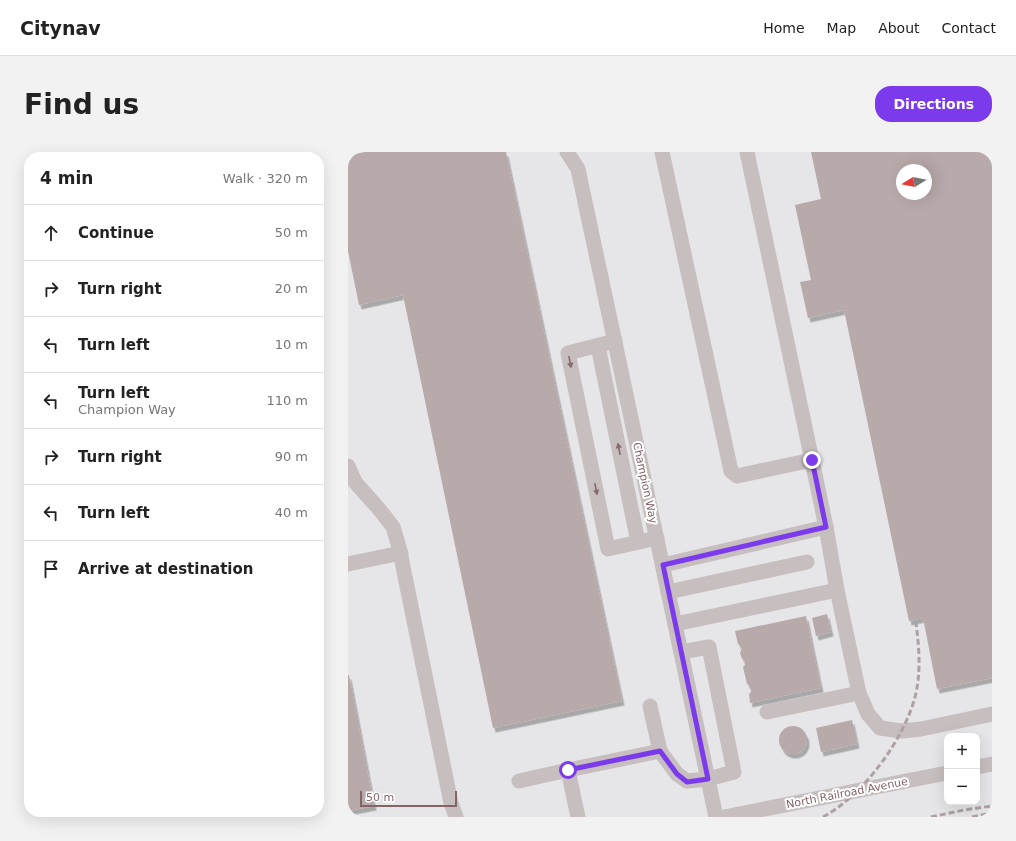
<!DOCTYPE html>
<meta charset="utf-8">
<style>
:root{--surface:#fff;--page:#f2f2f2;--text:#222;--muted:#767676;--line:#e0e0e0;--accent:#7c3aed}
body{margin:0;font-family:"DejaVu Sans",sans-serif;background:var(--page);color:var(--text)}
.controls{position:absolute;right:12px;bottom:12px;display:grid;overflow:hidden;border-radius:8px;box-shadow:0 4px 16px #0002}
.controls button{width:36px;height:36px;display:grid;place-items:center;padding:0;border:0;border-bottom:1px solid var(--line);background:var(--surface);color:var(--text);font:20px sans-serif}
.compass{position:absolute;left:548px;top:12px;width:36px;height:36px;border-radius:50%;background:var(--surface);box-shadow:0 4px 16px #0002;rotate:260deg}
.scale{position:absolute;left:12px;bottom:10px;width:97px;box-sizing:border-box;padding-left:4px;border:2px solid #846467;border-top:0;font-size:11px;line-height:14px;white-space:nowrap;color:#846467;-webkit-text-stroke:3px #fff;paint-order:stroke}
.stop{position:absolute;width:12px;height:12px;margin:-9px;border:3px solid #7c3aed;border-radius:50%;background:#fff}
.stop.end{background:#7c3aed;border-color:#fff;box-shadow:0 1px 4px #0008}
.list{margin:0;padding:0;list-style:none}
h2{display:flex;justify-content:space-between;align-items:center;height:52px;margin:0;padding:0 16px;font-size:17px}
h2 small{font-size:13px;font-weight:400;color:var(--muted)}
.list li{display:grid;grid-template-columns:26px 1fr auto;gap:12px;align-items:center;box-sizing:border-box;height:56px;padding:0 16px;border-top:1px solid var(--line)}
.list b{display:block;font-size:15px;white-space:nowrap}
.list p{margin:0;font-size:13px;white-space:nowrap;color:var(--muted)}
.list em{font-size:13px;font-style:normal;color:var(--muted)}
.icon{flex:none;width:22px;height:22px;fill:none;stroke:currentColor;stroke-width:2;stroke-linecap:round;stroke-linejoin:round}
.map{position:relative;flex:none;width:644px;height:665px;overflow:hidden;border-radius:16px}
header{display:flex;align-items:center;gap:24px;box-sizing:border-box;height:56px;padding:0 20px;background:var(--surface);border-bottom:1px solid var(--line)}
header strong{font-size:19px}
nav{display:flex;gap:22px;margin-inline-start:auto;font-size:14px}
.intro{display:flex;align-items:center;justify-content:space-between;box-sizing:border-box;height:96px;padding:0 24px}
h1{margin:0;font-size:28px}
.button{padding:10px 18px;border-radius:16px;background:var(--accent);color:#fff;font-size:14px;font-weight:700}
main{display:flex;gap:24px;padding:0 24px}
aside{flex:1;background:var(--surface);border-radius:16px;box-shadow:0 4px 16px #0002}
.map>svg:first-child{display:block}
</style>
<header>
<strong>Citynav</strong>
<nav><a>Home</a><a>Map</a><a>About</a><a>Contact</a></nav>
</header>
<div class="intro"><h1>Find us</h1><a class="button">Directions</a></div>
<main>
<aside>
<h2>4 min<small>Walk · 320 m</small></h2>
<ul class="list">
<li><svg class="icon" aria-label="ahead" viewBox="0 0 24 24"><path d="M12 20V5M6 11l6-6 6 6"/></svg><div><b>Continue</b></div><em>50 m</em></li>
<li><svg class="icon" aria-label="right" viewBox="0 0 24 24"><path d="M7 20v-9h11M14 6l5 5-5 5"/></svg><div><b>Turn right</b></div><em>20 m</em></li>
<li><svg class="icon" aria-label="left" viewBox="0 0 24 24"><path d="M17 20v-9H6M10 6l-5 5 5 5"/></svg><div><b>Turn left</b></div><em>10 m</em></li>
<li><svg class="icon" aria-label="left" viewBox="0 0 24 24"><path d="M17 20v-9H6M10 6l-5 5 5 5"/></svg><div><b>Turn left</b><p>Champion Way</p></div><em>110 m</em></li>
<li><svg class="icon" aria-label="right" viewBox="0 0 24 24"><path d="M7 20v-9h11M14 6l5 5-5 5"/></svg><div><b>Turn right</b></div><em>90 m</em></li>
<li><svg class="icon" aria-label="left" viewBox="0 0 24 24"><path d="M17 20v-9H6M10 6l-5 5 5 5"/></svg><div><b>Turn left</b></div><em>40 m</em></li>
<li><svg class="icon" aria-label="arrive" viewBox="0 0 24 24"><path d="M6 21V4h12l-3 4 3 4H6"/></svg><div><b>Arrive at destination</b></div></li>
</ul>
</aside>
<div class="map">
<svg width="644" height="665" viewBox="0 0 644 665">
<defs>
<filter id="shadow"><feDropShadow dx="2.5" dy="4.5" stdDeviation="0" flood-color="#0004"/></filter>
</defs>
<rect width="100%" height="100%" fill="#f2f4f6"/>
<path fill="#e6e5e7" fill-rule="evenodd" d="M0 0H644V665H0ZM554 18H578V42H554ZM599 584H629V650H599Z"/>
<g fill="#b8a9ab" fill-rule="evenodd" filter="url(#shadow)">
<polygon points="17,0 158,0 274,549 145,576 55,143 11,153 0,99 0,7 2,3"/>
<path d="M463 0H644V526L589 537 575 466 561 469 496 158 460 166 452 130 463 128 447 53 473 47ZM554 18H578V42H554Z"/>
<polygon points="479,462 483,480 468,484 464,466"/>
<polygon points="458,464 473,536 402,551 401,542 403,540 403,536 401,533 399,532 395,515 397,513 397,510 396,508 394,507 392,501 394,496 390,492 387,479"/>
<polygon points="0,523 1,523 26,654 0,659"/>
<polygon points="504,568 509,592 473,600 468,576"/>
<circle cx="445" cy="588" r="14"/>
</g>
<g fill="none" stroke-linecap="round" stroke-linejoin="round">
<g stroke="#c7bebf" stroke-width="15">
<polyline points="219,0 230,17 368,665"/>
<polyline points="314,0 383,319 389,324 464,308"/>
<polyline points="399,0 478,375 489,438 511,541 520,562 532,576 554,579 573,577 644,562"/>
<polyline points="267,189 220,201 260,397 309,386"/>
<polyline points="250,194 290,390"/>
<polyline points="0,314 7,330 31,357 45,375 51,395 103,651 108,665"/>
<polyline points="0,412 53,401"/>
<polyline points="315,413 478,375"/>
<polyline points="320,440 459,410"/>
<polyline points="327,472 489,438"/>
<polyline points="419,560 511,541"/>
<polyline points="312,599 329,622 339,629 360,627 386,620 361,495 333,500"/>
<polyline points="629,615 644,612"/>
<polyline points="171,629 220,618"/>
<polyline points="230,665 220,618 312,599 302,554"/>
<polyline points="376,665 599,621"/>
</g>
<g stroke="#aea1a3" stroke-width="3" stroke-dasharray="6 3" stroke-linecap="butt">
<path d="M475 665C516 643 558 585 568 541 573 517 571 495 568 471"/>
<polyline points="583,665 616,658 644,654"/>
<polyline points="624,665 644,661"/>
</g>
</g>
<defs><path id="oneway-solid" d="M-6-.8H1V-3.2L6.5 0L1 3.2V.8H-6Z"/></defs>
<g fill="#87686b">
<use href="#oneway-solid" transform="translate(222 210) rotate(79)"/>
<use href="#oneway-solid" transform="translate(271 297) rotate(-101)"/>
<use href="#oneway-solid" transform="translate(248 337) rotate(79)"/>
</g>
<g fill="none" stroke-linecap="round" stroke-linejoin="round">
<polyline stroke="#7c3aed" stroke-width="5" points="220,618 312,599 329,622 339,630 360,627 315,413 478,375 464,308"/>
</g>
<g text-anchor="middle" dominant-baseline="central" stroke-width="4" stroke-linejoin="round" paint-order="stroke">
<g font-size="11" fill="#846467" stroke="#fff">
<text transform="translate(297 331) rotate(78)">Champion Way</text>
<text transform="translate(499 641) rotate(-11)">North Railroad Avenue</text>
</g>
</g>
</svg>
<div class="controls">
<button>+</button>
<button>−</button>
</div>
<svg class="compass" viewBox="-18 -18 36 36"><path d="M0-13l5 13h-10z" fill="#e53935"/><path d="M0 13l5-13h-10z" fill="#767676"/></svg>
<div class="scale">50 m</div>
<div class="stop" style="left:220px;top:618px"></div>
<div class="stop end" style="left:464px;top:308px"></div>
</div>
</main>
